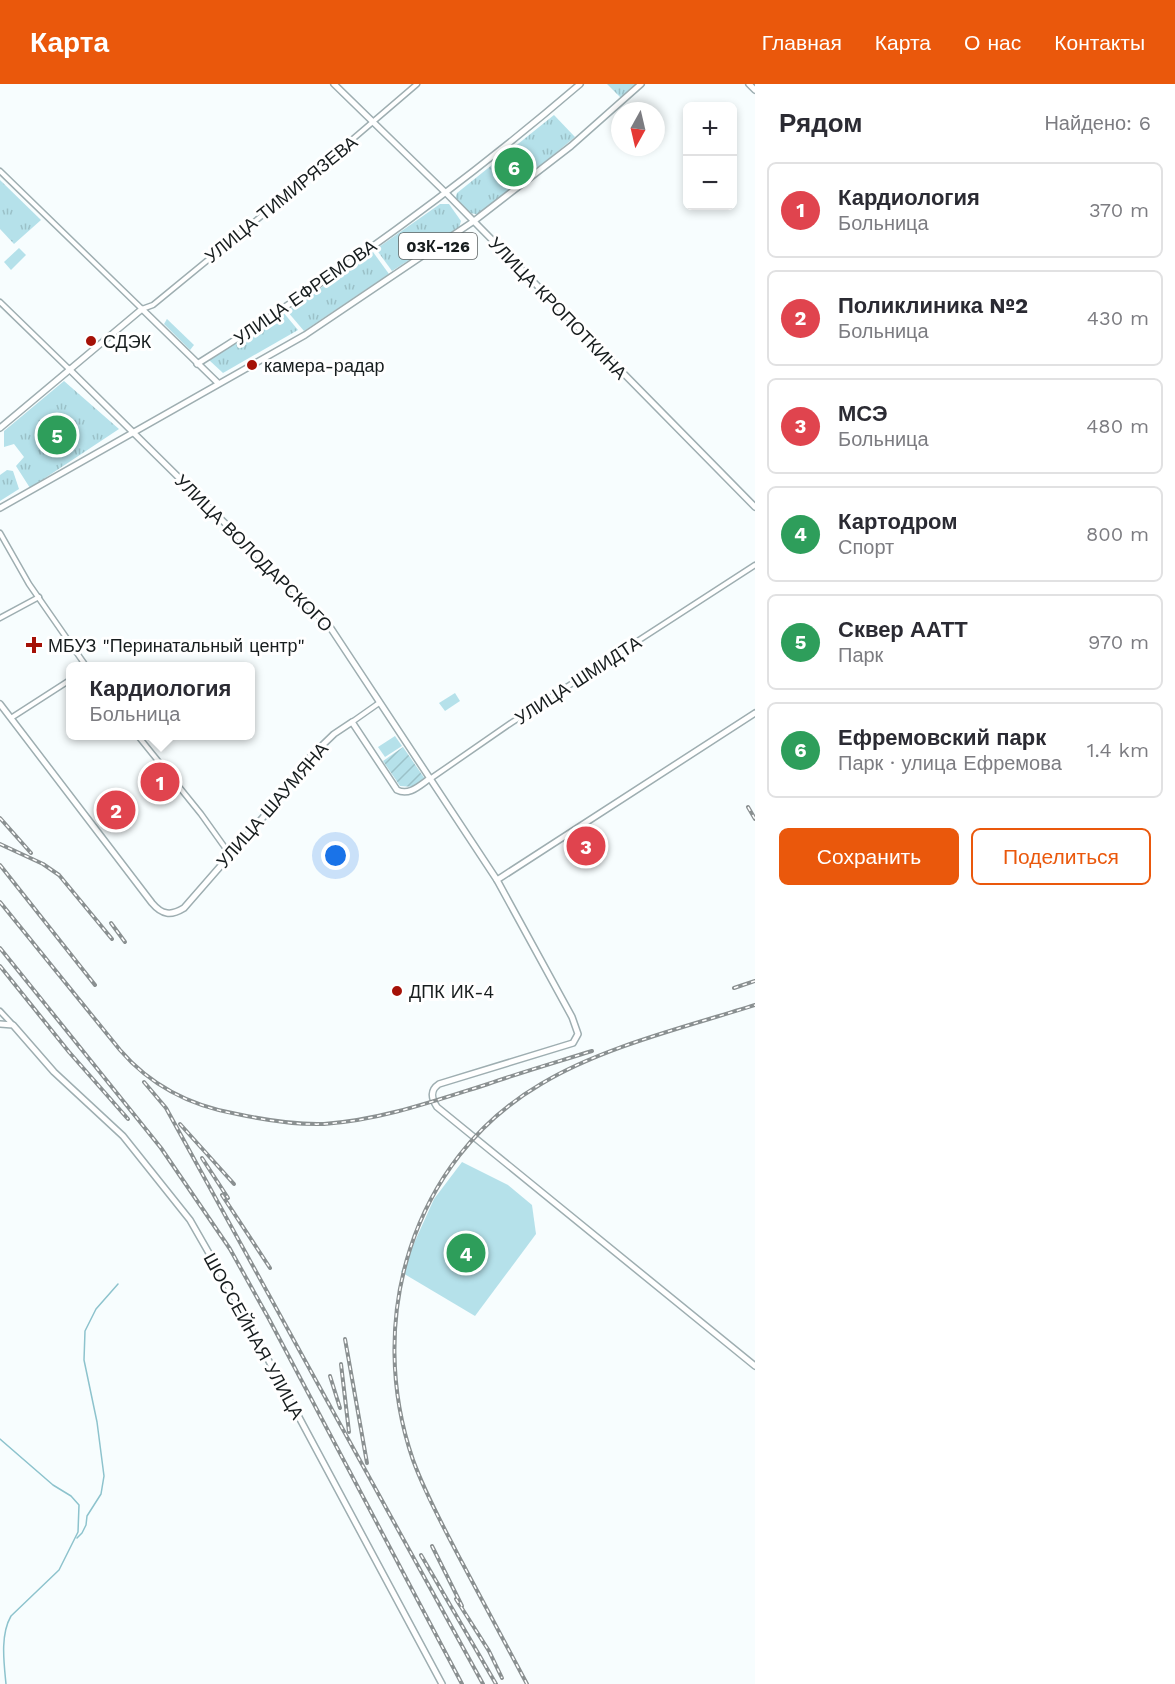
<!DOCTYPE html>
<html lang="ru">
<meta charset="utf-8">
<style>
:root{--surface:#fff;--page:#f7f7f7;--text:#2b2b33;--muted:#7c7c81;--line:#e1e1e2;--accent:#ea580c}
body{margin:0;font-family:"Work Sans",sans-serif;background:var(--page);color:var(--text)}
.controls{position:absolute;right:18px;top:18px;display:grid;overflow:hidden;border-radius:9px;box-shadow:0 3px 9px #0003}
.controls button{width:54px;height:54px;display:grid;place-items:center;padding:0;border:0;border-bottom:2px solid var(--line);background:var(--surface);color:var(--text);font:30px sans-serif}
.compass{position:absolute;left:611px;top:18px;width:54px;height:54px;border-radius:50%;background:var(--surface);box-shadow:0 3px 9px #0003;rotate:188deg}
.you{position:absolute;left:336px;top:772px;width:21px;height:21px;margin:-15px;border:4px solid #fff;border-radius:50%;background:#1a73e8;box-shadow:0 0 0 9px #1a73e833}
.badge{display:grid;place-items:center;width:39px;height:39px;border-radius:50%;background:var(--accent);color:#fff;font-size:20px;font-weight:700}
.pin{position:absolute;translate:-50% -50%;border:3px solid #fff;box-shadow:0 2px 6px #0006}
.popup{position:absolute;left:66px;top:578px;width:189px;height:78px;box-sizing:border-box;display:grid;place-content:center;border-radius:9px;background:var(--surface);filter:drop-shadow(0 2px 4px #0005);font-size:20px;white-space:nowrap;color:var(--muted)}
.popup b{font-size:22px;color:var(--text)}
.popup::after{content:'';position:absolute;left:50%;top:100%;margin-left:-12px;border:12px solid transparent;border-top-color:var(--surface)}
.list{margin:0;padding:0;list-style:none}
h2{display:flex;justify-content:space-between;align-items:center;height:78px;margin:0;padding:0 24px;font-size:26px}
h2 small{font-size:20px;font-weight:400;color:var(--muted)}
.list li{display:grid;grid-template-columns:39px 1fr auto;gap:18px;align-items:center;box-sizing:border-box;height:96px;margin:0 12px 12px;padding:0 12px;border:2px solid var(--line);border-radius:9px}
.list b{display:block;font-size:22px;white-space:nowrap}
.list p{margin:0;font-size:20px;white-space:nowrap;color:var(--muted)}
.list em{font-size:20px;font-style:normal;color:var(--muted)}
.actions{display:flex;gap:12px;padding:18px 24px}
.actions a{flex:1;padding:14px 0;border:2px solid var(--accent);border-radius:9px;text-align:center;font-size:21px;color:var(--accent)}
.actions .main{background:var(--accent);color:#fff}
.map{position:relative;flex:none;width:755px;height:1600px;overflow:hidden}
header{display:flex;align-items:center;gap:36px;box-sizing:border-box;height:84px;padding:0 30px;background:var(--accent);color:#fff}
header strong{font-size:28px}
nav{display:flex;gap:33px;margin-inline-start:auto;font-size:21px}
main{display:flex}
aside{flex:1;background:var(--surface)}
.map>svg:first-child{display:block}
</style>
<header>
<strong>Карта</strong>
<nav><a>Главная</a><a>Карта</a><a>О нас</a><a>Контакты</a></nav>
</header>
<main>
<div class="map">
<svg width="755" height="1600" viewBox="0 0 755 1600">
<defs>
<pattern id="grass-tufts" width="24" height="20" patternUnits="userSpaceOnUse" patternTransform="scale(1.5)"><rect width="24" height="20" fill="#b5e1ea"/><path d="M3 7l-1-3M5 7V3M7 7l1-3M15 17l-1-3M17 17v-4M19 17l1-3" fill="none" stroke="#9bc1c8"/></pattern>
<pattern id="garden-furrows" width="10" height="10" patternUnits="userSpaceOnUse" patternTransform="scale(1.5)"><rect width="10" height="10" fill="#b5e1ea"/><path d="M-1 1l2-2M0 10L10 0M9 11l2-2" fill="none" stroke="#9bc1c8"/></pattern>
</defs>
<rect width="100%" height="100%" fill="#f7fdfe"/>
<g fill="url(#grass-tufts)">
<polygon points="607,0 636,0 621,14"/>
<polygon points="554,31 575,53 481,131 470,129 455,115 457,109"/>
<polygon points="0,96 41,136 14,160 0,145"/>
<polygon points="440,120 449,120 461,137 459,144 392,187 376,165"/>
<polygon points="373,168 389,190 304,247 287,227"/>
<polygon points="283,228 298,246 223,289 209,276"/>
<polygon points="167,235 194,261 190,266 164,240"/>
<polygon points="64,297 119,345 30,404 16,382 24,373 14,360 4,363 4,347"/>
<polygon points="7,386 13,387 19,405 0,417 0,391"/>
</g>
<polygon fill="url(#garden-furrows)" points="403,663 425,695 413,703 400,702 383,677"/>
<g fill="#b5e1ea">
<polygon points="19,164 26,171 11,186 4,178"/>
<polygon points="455,609 460,617 445,627 439,619"/>
<polygon points="395,652 402,662 385,673 378,663"/>
<polygon points="462,1078 508,1101 532,1121 536,1150 475,1232 401,1188 434,1115"/>
</g>
<g fill="none" stroke-linecap="round" stroke-linejoin="round">
<g stroke="#8dc3cd" stroke-width="1.5">
<path d="M0 1355 53 1401 71 1412 79 1421 78 1448 59 1486 11 1532C0 1551 4 1579 6 1600"/>
<polyline points="77,1454 82,1449 86,1441 87,1432 101,1410 104,1392 97,1338 84,1276 85,1247 96,1225 118,1200"/>
</g>
<g stroke="#9eaeb1" stroke-width="7">
<g id="minor">
<polyline points="0,87 142,225 153,221 298,102 417,0"/>
<polyline points="0,218 69,285"/>
<polyline points="0,449 29,500 86,582"/>
<polyline points="0,534 39,513"/>
<polyline points="11,634 70,596"/>
<polyline points="352,638 379,619"/>
<polyline points="138,652 201,730 231,772"/>
<polyline points="430,695 511,639 755,481"/>
<polyline points="0,927 13,941"/>
</g>
</g>
<g stroke="#9eaeb1" stroke-width="8">
<g id="major">
<polyline points="334,0 446,109 755,423"/>
<polyline points="749,0 755,6"/>
<path d="M197 280C331 196 460 103 580 0"/>
<path d="M69 285 330 543 497 796 572 933 578 950 573 959 439 1000C430 1006 431 1014 437 1023L755 1282"/>
<polyline points="0,344 142,225 218,299"/>
<polyline points="0,424 305,251 474,137 571,62 641,0"/>
<path d="M0 620 152 819C162 831 171 832 184 824L279 715 306 677 334 650 352 638 397 706C409 712 419 702 429 695"/>
<polyline points="497,796 755,629"/>
<polyline points="0,940 13,941 54,988 123,1052 190,1136 241,1225 442,1600"/>
</g>
</g>
<use href="#minor" stroke="#fff" stroke-width="4"/>
<use href="#major" stroke="#fff" stroke-width="5"/>
<g stroke="#8a9091" stroke-width="4">
<g id="rail">
<polyline points="748,723 755,735"/>
<polyline points="0,734 31,769"/>
<polyline points="0,760 43,780 59,791 112,855"/>
<polyline points="0,781 95,901"/>
<path d="M0 818 120 966C151 1002 191 1022 237 1030 265 1036 295 1041 324 1040 381 1036 434 1017 488 1000 522 988 557 978 592 967"/>
<polyline points="111,839 125,858"/>
<polyline points="0,864 161,1064 230,1165 269,1235 462,1600"/>
<polyline points="0,882 69,968 128,1035"/>
<polyline points="734,904 755,897"/>
<polyline points="144,998 166,1024 483,1600"/>
<polyline points="180,1040 234,1100"/>
<polyline points="202,1074 228,1114"/>
<polyline points="222,1111 270,1184"/>
<polyline points="345,1255 367,1379"/>
<polyline points="341,1280 349,1348"/>
<polyline points="330,1292 340,1324"/>
<polyline points="432,1462 462,1522"/>
<polyline points="421,1471 496,1600"/>
<polyline points="456,1515 489,1567 502,1594"/>
<path d="M527 1600C504 1557 481 1514 458 1471 442 1440 425 1409 413 1376 365 1237 411 1076 541 1000 602 963 686 943 755 921"/>
</g>
</g>
<use href="#rail" stroke="#fff" stroke-width="1.5" stroke-dasharray="4.5" stroke-linecap="butt"/>
</g>
<g fill="#a51107" stroke="#fff" stroke-width="2">
<circle cx="91" cy="257" r="6"/>
<circle cx="252" cy="281" r="6"/>
<path d="M31 552h6v6h6v6h-6v6h-6v-6h-6v-6h6z"/>
<circle cx="397" cy="907" r="6"/>
</g>
<g text-anchor="middle" dominant-baseline="central" stroke-width="6" stroke-linejoin="round" paint-order="stroke">
<rect fill="#fff" stroke="#5d6162" stroke-width="1.5" x="399" y="149" width="78" height="26" rx="4.5"/>
<g font-size="16" font-weight="bold" fill="#171d1e">
<text x="438" y="162">03К-126</text>
</g>
<g font-size="18" fill="#171d1e" stroke="#fff">
<text transform="translate(281 115) rotate(-39)">УЛИЦА ТИМИРЯЗЕВА</text>
<text transform="translate(305 208) rotate(-35)">УЛИЦА ЕФРЕМОВА</text>
<text transform="translate(558 224) rotate(46)">УЛИЦА КРОПОТКИНА</text>
<text transform="translate(254 469) rotate(45)">УЛИЦА ВОЛОДАРСКОГО</text>
<text transform="translate(578 596) rotate(-33)">УЛИЦА ШМИДТА</text>
<text transform="translate(272 721) rotate(-49)">УЛИЦА ШАУМЯНА</text>
<text transform="translate(254 1252) rotate(61)">ШОССЕЙНАЯ УЛИЦА</text>
</g>
<g font-size="18" fill="#171d1e" stroke="#fff" text-anchor="start">
<text x="103" y="257">СДЭК</text>
<text x="264" y="281">камера-радар</text>
<text x="48" y="561">МБУЗ "Перинатальный центр"</text>
<text x="409" y="907">ДПК ИК-4</text>
</g>
</g>
</svg>
<div class="controls">
<button>+</button>
<button>−</button>
</div>
<svg class="compass" viewBox="-18 -18 36 36"><path d="M0-13l5 13h-10z" fill="#e53935"/><path d="M0 13l5-13h-10z" fill="#7c7c81"/></svg>
<div class="you"></div>
<div class="pin badge" style="left:160px;top:698px;background:#e0444e">1</div>
<div class="popup"><b>Кардиология</b>Больница</div>
<div class="pin badge" style="left:116px;top:726px;background:#e0444e">2</div>
<div class="pin badge" style="left:586px;top:762px;background:#e0444e">3</div>
<div class="pin badge" style="left:466px;top:1169px;background:#2e9e5b">4</div>
<div class="pin badge" style="left:57px;top:351px;background:#2e9e5b">5</div>
<div class="pin badge" style="left:514px;top:83px;background:#2e9e5b">6</div>
</div>
<aside>
<h2>Рядом<small>Найдено: 6</small></h2>
<ul class="list">
<li><span class="badge" style="background:#e0444e">1</span><div><b>Кардиология</b><p>Больница</p></div><em>370 m</em></li>
<li><span class="badge" style="background:#e0444e">2</span><div><b>Поликлиника №2</b><p>Больница</p></div><em>430 m</em></li>
<li><span class="badge" style="background:#e0444e">3</span><div><b>МСЭ</b><p>Больница</p></div><em>480 m</em></li>
<li><span class="badge" style="background:#2e9e5b">4</span><div><b>Картодром</b><p>Спорт</p></div><em>800 m</em></li>
<li><span class="badge" style="background:#2e9e5b">5</span><div><b>Сквер ААТТ</b><p>Парк</p></div><em>970 m</em></li>
<li><span class="badge" style="background:#2e9e5b">6</span><div><b>Ефремовский парк</b><p>Парк · улица Ефремова</p></div><em>1.4 km</em></li>
</ul>
<div class="actions"><a class="main">Сохранить</a><a>Поделиться</a></div>
</aside>
</main>
